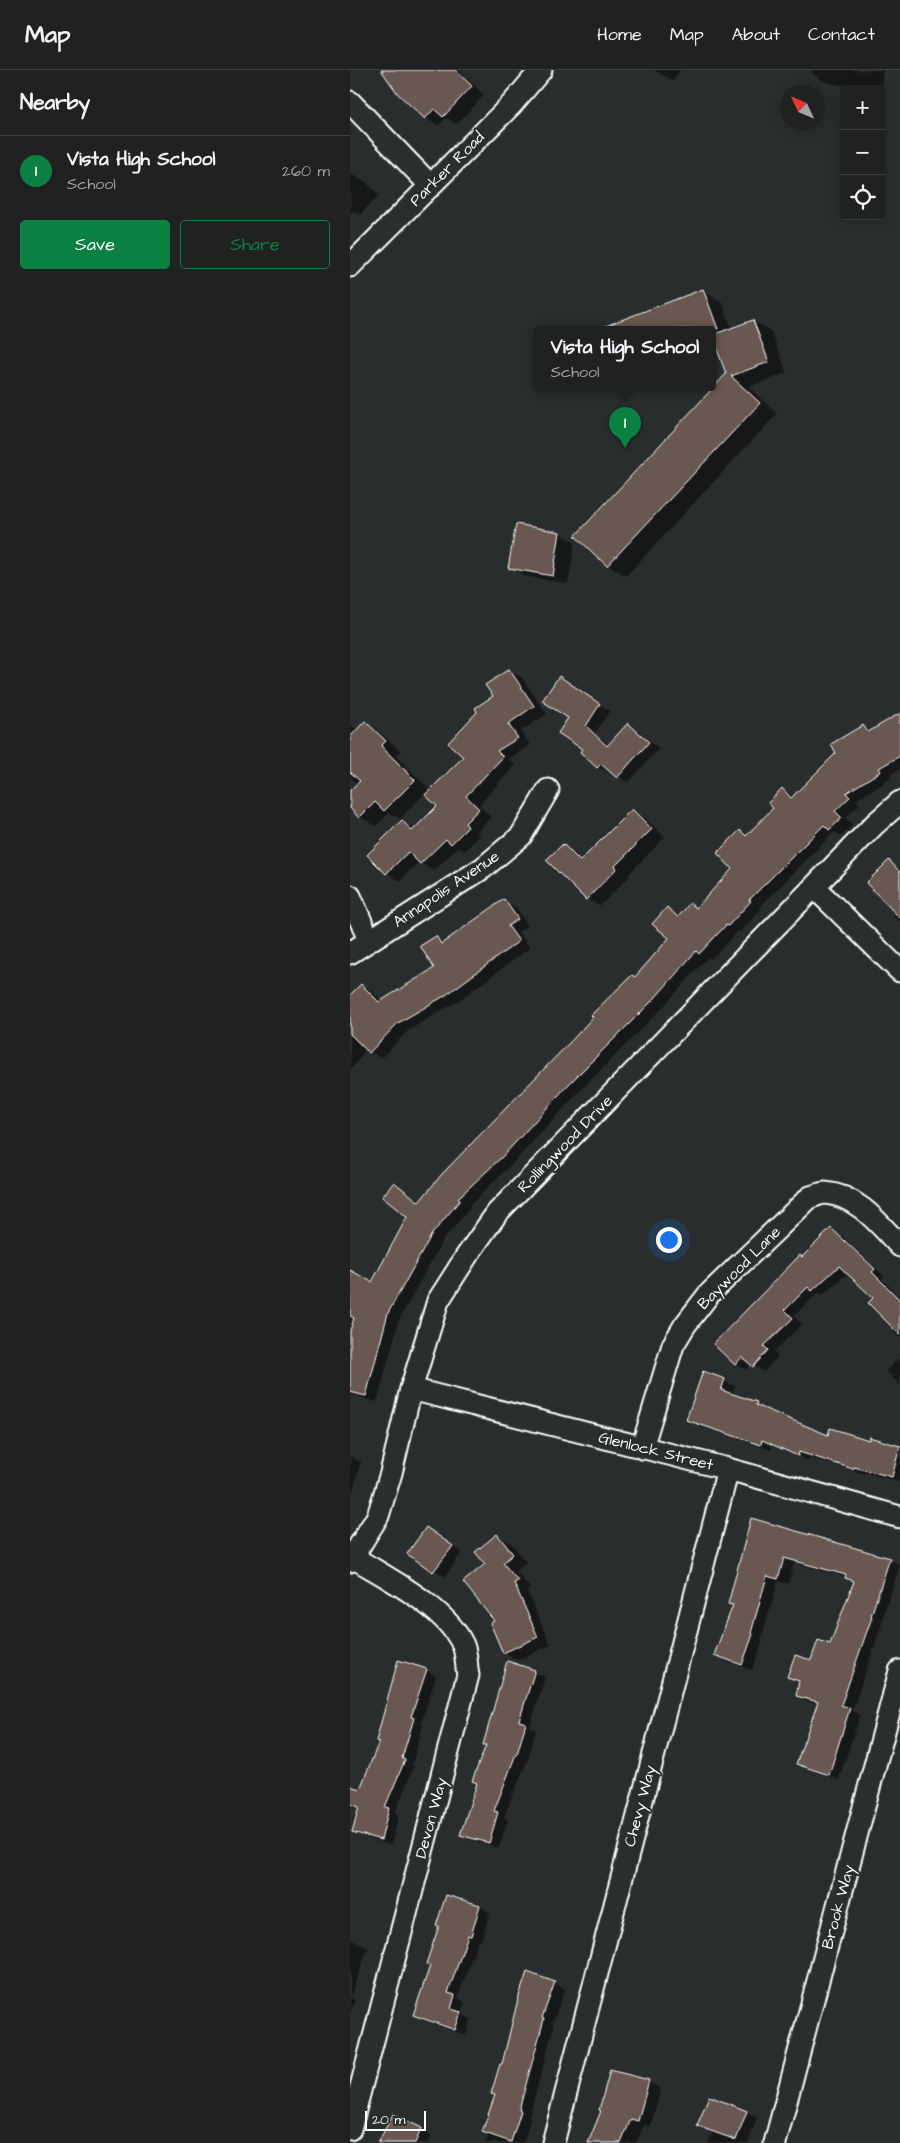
<!DOCTYPE html>
<meta charset="utf-8">
<style>
:root{--surface:#202222;--page:#2d2f2f;--text:#f1f3f6;--muted:#a2a4a5;--line:#3d3f40;--accent:#0b8043}
body{margin:0;font-family:"Architects Daughter",sans-serif;background:var(--page);color:var(--text)}
.controls{position:absolute;right:15px;top:15px;display:grid;overflow:hidden;border-radius:5px;box-shadow:0 2px 12px #0003}
.controls button{width:45px;height:45px;display:grid;place-items:center;padding:0;border:0;border-bottom:1px solid var(--line);background:var(--surface);color:var(--text);font:25px sans-serif}
.compass{position:absolute;left:430px;top:15px;width:45px;height:45px;border-radius:50%;background:var(--surface);box-shadow:0 2px 12px #0003;rotate:314deg}
.scale{position:absolute;left:15px;bottom:12px;width:61px;box-sizing:border-box;padding-left:5px;border:2px solid #fff;border-top:0;font-size:14px;line-height:18px;white-space:nowrap;color:#fff;-webkit-text-stroke:4px #2a2d2e;paint-order:stroke}
.you{position:absolute;left:318px;top:1169px;width:18px;height:18px;margin:-12px;border:4px solid #fff;border-radius:50%;background:#1a73e8;box-shadow:0 0 0 8px #1a73e833}
.badge{display:grid;place-items:center;width:32px;height:32px;border-radius:50%;background:var(--accent);color:#fff;font-size:16px;font-weight:700}
.pin{position:absolute;translate:-50% -41px;filter:drop-shadow(0 1px 2px #0008)}
.pin::after{content:'';position:absolute;top:26px;width:18px;height:15px;background:inherit;clip-path:polygon(0 0,100% 0,50% 100%)}
.popup{position:absolute;left:184px;top:256px;width:182px;height:65px;box-sizing:border-box;display:grid;place-content:center;border-radius:5px;background:var(--surface);filter:drop-shadow(0 1px 4px #0005);font-size:16px;white-space:nowrap;color:var(--muted)}
.popup b{font-size:19px;color:var(--text)}
.popup::after{content:'';position:absolute;left:50%;top:100%;margin-left:-10px;border:10px solid transparent;border-top-color:var(--surface)}
.list{margin:0;padding:0;list-style:none}
h2{display:flex;justify-content:space-between;align-items:center;height:65px;margin:0;padding:0 20px;font-size:21px}
h2 small{font-size:16px;font-weight:400;color:var(--muted)}
.list li{display:grid;grid-template-columns:32px 1fr auto;gap:15px;align-items:center;box-sizing:border-box;height:70px;padding:0 20px;border-top:1px solid var(--line)}
.list b{display:block;font-size:19px;white-space:nowrap}
.list p{margin:0;font-size:16px;white-space:nowrap;color:var(--muted)}
.list em{font-size:16px;font-style:normal;color:var(--muted)}
.actions{display:flex;gap:10px;padding:15px 20px}
.actions a{flex:1;padding:11px 0;border:1px solid var(--accent);border-radius:5px;text-align:center;font-size:18px;color:var(--accent)}
.actions .main{background:var(--accent);color:#fff}
.icon{flex:none;width:28px;height:28px;fill:none;stroke:currentColor;stroke-width:2;stroke-linecap:round;stroke-linejoin:round}
.map{position:relative;flex:none;width:550px;height:2073px;overflow:hidden}
header{display:flex;align-items:center;gap:30px;box-sizing:border-box;height:70px;padding:0 25px;background:var(--surface);border-bottom:1px solid var(--line)}
header strong{font-size:24px}
nav{display:flex;gap:28px;margin-inline-start:auto;font-size:18px}
main{display:flex}
aside{flex:1;background:var(--surface)}
.map>svg:first-child{display:block}
</style>
<header>
<strong>Map</strong>
<nav><a>Home</a><a>Map</a><a>About</a><a>Contact</a></nav>
</header>
<main>
<aside>
<h2>Nearby<small></small></h2>
<ul class="list">
<li><span class="badge">1</span><div><b>Vista High School</b><p>School</p></div><em>260 m</em></li>
</ul>
<div class="actions"><a class="main">Save</a><a>Share</a></div>
</aside>
<div class="map">
<svg width="550" height="2073" viewBox="0 0 550 2073">
<rect width="100%" height="100%" fill="#2a2d2e"/>
<filter id="ink" filterUnits="userSpaceOnUse"><feTurbulence type="fractalNoise" baseFrequency=".02" numOctaves="2"/><feDisplacementMap in="SourceGraphic" scale="10" xChannelSelector="R" yChannelSelector="G"/><feConvolveMatrix kernelMatrix="1 2 1 2 8 2 1 2 1" color-interpolation-filters="sRGB"/></filter>
<g filter="url(#ink)">
<g fill="#0007">
<polygon points="33,0 109,0 134,25 107,54 96,48 89,56 75,48"/>
<polygon points="304,0 330,0 323,11"/>
<polygon points="462,0 533,0 531,19 477,13 462,4"/>
<polygon points="0,104 16,112 29,125 10,145 3,141 0,145"/>
<polygon points="353,220 372,232 382,259 403,251 421,261 437,303 398,317 427,344 276,506 258,495 226,466 377,304 368,278 362,280 362,259 249,259"/>
<polygon points="241,317 266,317 251,322"/>
<polygon points="167,455 210,463 225,472 218,514 175,506 160,497"/>
<polygon points="159,600 172,608 197,644 171,661 180,675 159,689 165,695 129,735 141,747 127,762 130,765 115,781 108,777 84,801 69,792 50,811 37,803 52,751 66,759 89,736"/>
<polygon points="219,614 260,641 245,663 259,675 278,654 288,660 309,679 278,713 261,701 259,703 248,697 231,682 234,679 219,648"/>
<polygon points="550,644 550,699 540,705 542,708 506,730 510,734 496,748 503,755 491,766 484,762 410,837 412,838 390,862 388,861 361,889 358,887 316,934 228,1023 164,1092 119,1136 121,1137 93,1170 49,1250 27,1332 0,1324 0,1209 23,1213 59,1146 44,1114 70,1132 285,908 321,868 318,839 330,846 341,834 347,838 384,799 390,762 397,766 425,738 433,720 444,727 513,656 521,661"/>
<polygon points="15,653 30,662 51,681 46,686 79,719 50,749 39,743 26,756 10,747 0,737 0,722 8,714 0,707 0,655 8,660"/>
<polygon points="282,740 295,748 315,767 278,805 280,806 250,836 236,829 213,775 233,789"/>
<polygon points="539,792 550,799 550,852 543,845 545,842"/>
<polygon points="154,831 166,837 178,856 168,862 180,878 108,931 59,960 31,988 16,979 0,1001 0,927 12,915 23,922 32,931 86,898 86,868 95,873"/>
<polygon points="481,1160 491,1165 534,1206 532,1209 550,1228 550,1268 544,1263 546,1260 525,1228 498,1203 473,1225 468,1223 444,1246 452,1254 424,1282 428,1286 414,1302 401,1294 396,1300 386,1294 453,1188"/>
<polygon points="550,1287 550,1315 536,1301"/>
<polygon points="354,1302 385,1316 382,1325 407,1333 417,1341 479,1367 520,1371 520,1369 550,1378 550,1412 514,1402 514,1404 460,1388 459,1391 423,1375 421,1380 348,1355 338,1349"/>
<polygon points="0,1386 11,1392 2,1423 0,1422"/>
<polygon points="402,1450 539,1489 550,1495 531,1553 532,1554 502,1641 510,1645 489,1710 458,1699 448,1693 469,1634 458,1632 447,1626 450,1613 439,1607 481,1576 504,1513 497,1507 444,1493 438,1514 428,1511 411,1570 413,1571 402,1600 376,1591 366,1585 384,1536 380,1534"/>
<polygon points="77,1459 112,1482 95,1507 59,1483"/>
<polygon points="147,1465 161,1473 176,1492 166,1501 181,1519 177,1521 201,1575 167,1590 154,1582 134,1536 137,1495"/>
<polygon points="76,1600 86,1606 71,1654 73,1655 62,1695 64,1696 45,1743 49,1745 41,1775 14,1767 4,1762 10,1739 0,1736 0,1718 11,1721 31,1672"/>
<polygon points="184,1601 195,1607 180,1657 186,1660 178,1689 154,1747 158,1750 149,1778 122,1770 112,1764 128,1713 137,1675"/>
<polygon points="130,1836 140,1842 131,1871 128,1870 108,1928 115,1932 111,1944 121,1949 116,1965 75,1951 65,1944 82,1896"/>
<polygon points="0,1869 18,1878 0,1927 5,1930 0,1943"/>
<polygon points="204,1913 215,1919 202,1955 204,1956 179,2047 181,2048 173,2073 136,2073 139,2064 134,2062 146,2026 142,2023 152,1996"/>
<polygon points="299,2012 311,2019 300,2057 294,2055 286,2073 239,2073"/>
<polygon points="397,2042 407,2048 398,2073 358,2073 362,2063 349,2056"/>
<polygon points="43,2046 82,2065 78,2073 31,2073"/>
</g>
<g fill="#695951" stroke="#fff">
<polygon points="31,0 105,0 122,16 93,47 84,39 75,49 48,24"/>
<polygon points="353,219 368,259 250,259 250,258"/>
<polygon points="403,250 419,292 381,306 410,333 257,496 225,466 376,304 362,265"/>
<polygon points="166,454 210,462 203,506 158,498"/>
<polygon points="159,599 184,636 158,654 168,668 147,681 153,687 116,726 129,739 115,753 118,757 101,774 96,769 70,794 58,782 36,804 17,785 52,750 62,761 87,736 75,725 113,687 98,673 127,642 125,638 143,626 135,615"/>
<polygon points="209,606 250,634 236,656 257,676 278,653 299,672 267,708 251,694 247,698 230,682 232,679 208,663 218,648 192,631"/>
<polygon points="550,643 550,686 529,698 531,701 496,723 500,727 485,741 492,748 479,760 474,755 399,830 401,831 378,856 376,855 349,884 346,881 305,928 216,1017 153,1086 108,1128 110,1130 82,1164 38,1243 16,1326 0,1322 0,1261 4,1248 0,1246 0,1200 22,1212 57,1147 32,1127 44,1112 69,1132 92,1104 224,968 243,947 241,945 282,905 285,907 319,868 302,854 317,837 328,847 340,833 346,838 382,799 367,783 390,760 396,766 423,738 418,733 432,718 441,728 486,683 481,674 513,655 518,662"/>
<polygon points="15,651 36,671 31,676 65,710 34,741 25,732 9,748 0,738 0,720 10,711 0,702 0,667"/>
<polygon points="282,739 302,759 265,796 267,798 236,830 196,790 213,774 230,791"/>
<polygon points="539,790 550,802 550,848 516,813"/>
<polygon points="154,829 168,849 158,856 169,871 96,925 48,953 19,983 0,964 0,925 11,914 29,932 84,898 70,876 86,866 91,874"/>
<polygon points="481,1158 525,1199 522,1202 550,1230 550,1265 518,1233 523,1228 489,1196 462,1221 458,1217 435,1240 443,1248 414,1276 418,1280 403,1297 392,1287 385,1295 363,1274 450,1185 452,1187"/>
<polygon points="353,1301 375,1309 371,1320 407,1332 406,1335 478,1365 480,1358 519,1370 519,1367 550,1376 542,1407 504,1397 503,1399 449,1382 448,1386 412,1370 411,1375 336,1350"/>
<polygon points="401,1448 540,1488 521,1546 522,1547 491,1635 500,1638 479,1705 446,1694 468,1632 446,1626 449,1611 437,1607 445,1585 461,1590 468,1570 480,1574 504,1511 495,1508 496,1505 434,1488 428,1509 417,1506 401,1563 403,1564 392,1595 364,1585 383,1535 378,1534"/>
<polygon points="76,1457 103,1476 83,1502 57,1484"/>
<polygon points="147,1464 163,1484 153,1493 168,1511 164,1513 188,1567 153,1583 140,1553 144,1551 113,1512 135,1494 125,1482"/>
<polygon points="48,1590 77,1599 61,1647 64,1648 52,1688 55,1690 35,1737 39,1738 31,1770 2,1762 9,1737 0,1734 0,1716 10,1719 29,1672 26,1671"/>
<polygon points="157,1591 185,1600 169,1651 176,1653 167,1684 166,1684 144,1741 148,1742 139,1773 110,1765 127,1713 122,1711 136,1675 133,1675"/>
<polygon points="96,1825 130,1835 121,1866 118,1865 98,1923 105,1925 101,1939 111,1942 105,1960 63,1945 80,1896 76,1894 89,1856 86,1856"/>
<polygon points="177,1902 205,1912 192,1948 194,1949 169,2040 171,2041 161,2072 132,2062 145,2025 141,2024 150,1994 152,1994 168,1929"/>
<polygon points="260,2000 299,2010 288,2051 281,2049 271,2073 238,2073 251,2041 249,2040"/>
<polygon points="359,2026 397,2041 386,2070 347,2056"/>
<polygon points="43,2044 72,2058 65,2073 28,2073"/>
</g>
<g fill="none" stroke-linecap="round" stroke-linejoin="round">
<g stroke="#fff" stroke-width="25">
<g id="minor">
<polyline points="0,32 81,116"/>
<polyline points="0,196 162,34 191,0"/>
<polyline points="465,818 550,901"/>
<polyline points="0,826 19,870"/>
<polyline points="0,883 133,798 171,766 198,720"/>
<polyline points="61,1319 378,1399 550,1447"/>
<path d="M292 1378 323 1275 335 1255 359 1224 460 1127C465 1126 471 1123 475 1123 507 1125 530 1155 550 1176"/>
<polyline points="0,1491 28,1446 41,1403 61,1319 88,1231 116,1187 147,1143 525,754 550,732"/>
<path d="M0 2059 118 1605C116 1596 117 1584 113 1575 96 1537 38 1509 3 1487"/>
<polyline points="203,2073 378,1399"/>
<polyline points="425,2073 550,1601"/>
</g>
</g>
<use href="#minor" stroke="#2a2d2e" stroke-width="21"/>
</g>
</g>
<g text-anchor="middle" dominant-baseline="central" stroke-width="4" stroke-linejoin="round" paint-order="stroke">
<g font-size="16" fill="#fff" stroke="#2a2d2e">
<text transform="translate(97 99) rotate(-45)">Parker Road</text>
<text transform="translate(96 819) rotate(-34)">Annapolis Avenue</text>
<text transform="translate(215 1074) rotate(-46)">Rollingwood Drive</text>
<text transform="translate(389 1198) rotate(-45)">Baywood Lane</text>
<text transform="translate(306 1381) rotate(14)">Glenlock Street</text>
<text transform="translate(290 1736) rotate(-75)">Chevy Way</text>
<text transform="translate(81 1748) rotate(-75)">Devon Way</text>
<text transform="translate(488 1837) rotate(-75)">Brook Way</text>
</g>
</g>
</svg>
<div class="controls">
<button>+</button>
<button>−</button>
<button><svg class="icon" aria-label="locate" viewBox="0 0 24 24"><circle cx="12" cy="12" r="6"/><path d="M12 2v4M12 18v4M2 12h4M18 12h4"/></svg></button>
</div>
<svg class="compass" viewBox="-18 -18 36 36"><path d="M0-13l5 13h-10z" fill="#e53935"/><path d="M0 13l5-13h-10z" fill="#a2a4a5"/></svg>
<div class="scale">20 m</div>
<div class="you"></div>
<div class="pin badge" style="left:275px;top:378px">1</div>
<div class="popup"><b>Vista High School</b>School</div>
</div>
</main>
